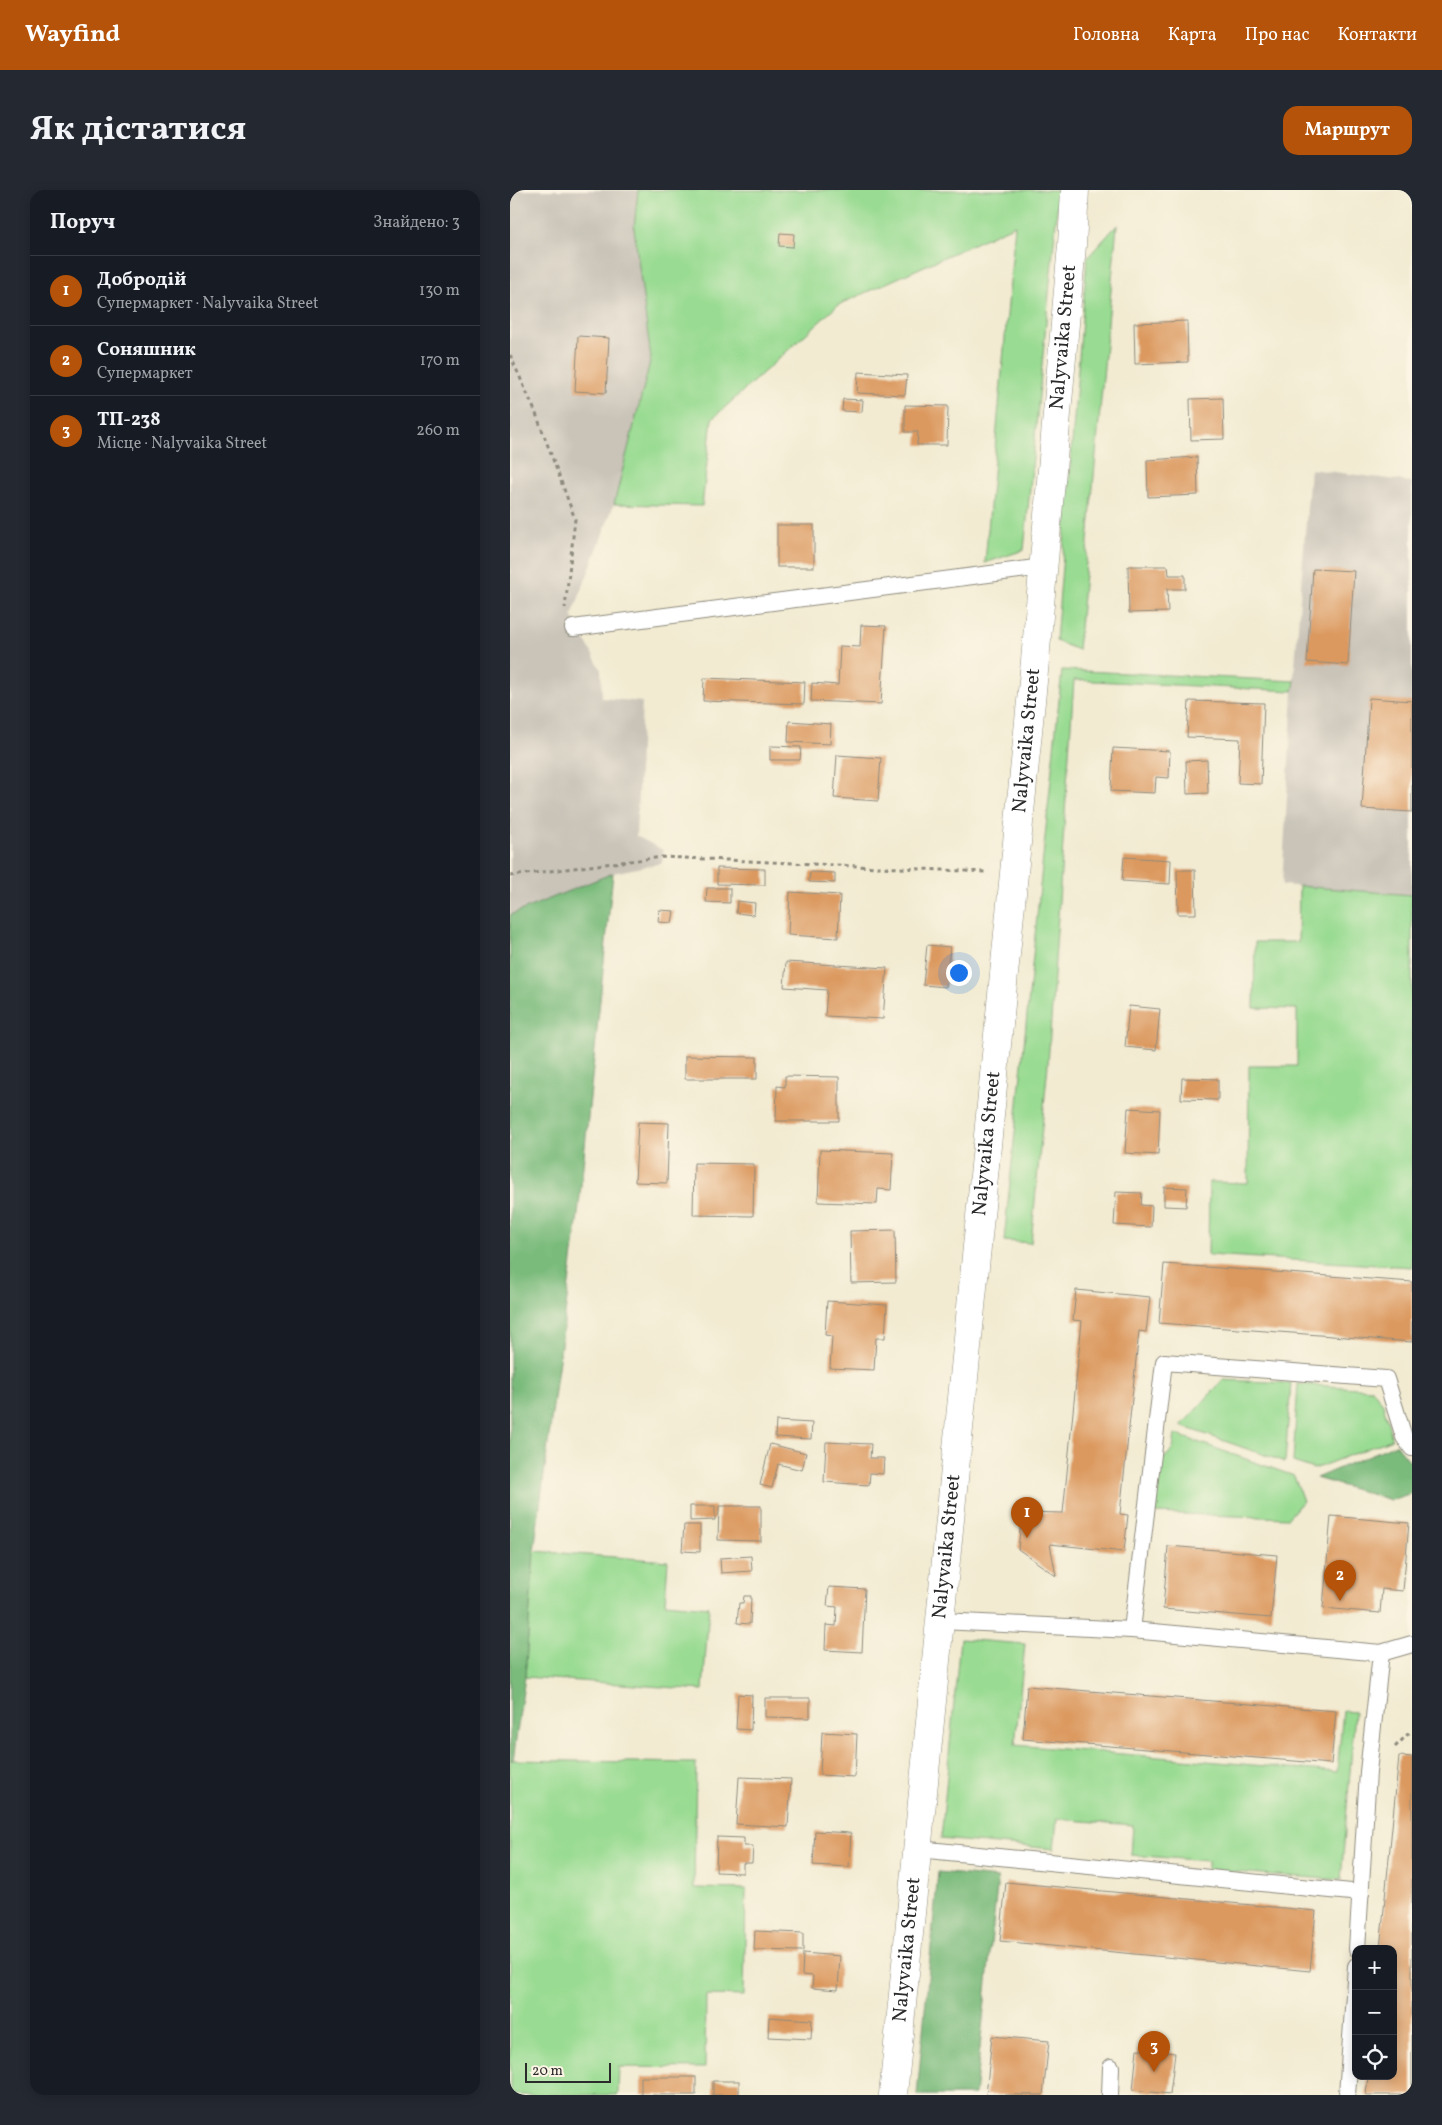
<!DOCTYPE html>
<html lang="uk">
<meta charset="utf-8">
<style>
:root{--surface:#171b24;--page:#242831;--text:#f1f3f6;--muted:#9ea1a6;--line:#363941;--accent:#b45309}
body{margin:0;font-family:Vollkorn,serif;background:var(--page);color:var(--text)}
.controls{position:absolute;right:15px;bottom:15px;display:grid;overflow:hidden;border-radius:10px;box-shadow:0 2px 12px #0003}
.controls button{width:45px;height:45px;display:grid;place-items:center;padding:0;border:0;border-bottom:1px solid var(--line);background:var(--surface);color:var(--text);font:25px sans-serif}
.scale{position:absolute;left:15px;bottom:12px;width:86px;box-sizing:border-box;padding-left:5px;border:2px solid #2b2b2b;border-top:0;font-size:14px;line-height:18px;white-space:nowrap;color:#2b2b2b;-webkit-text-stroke:4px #fcf5e5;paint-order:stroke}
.you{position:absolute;left:448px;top:782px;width:18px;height:18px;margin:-12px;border:4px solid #fff;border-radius:50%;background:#1a73e8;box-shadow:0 0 0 8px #1a73e833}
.badge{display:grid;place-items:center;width:32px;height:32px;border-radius:50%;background:var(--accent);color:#fff;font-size:16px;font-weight:700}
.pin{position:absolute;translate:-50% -41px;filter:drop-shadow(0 1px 2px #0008)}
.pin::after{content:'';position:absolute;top:26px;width:18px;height:15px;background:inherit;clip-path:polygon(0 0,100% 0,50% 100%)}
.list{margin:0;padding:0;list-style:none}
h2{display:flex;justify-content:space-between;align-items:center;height:65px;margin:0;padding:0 20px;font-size:21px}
h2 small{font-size:16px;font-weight:400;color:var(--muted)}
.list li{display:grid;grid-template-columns:32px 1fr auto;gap:15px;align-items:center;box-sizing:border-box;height:70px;padding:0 20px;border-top:1px solid var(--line)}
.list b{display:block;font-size:19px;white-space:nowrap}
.list p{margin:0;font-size:16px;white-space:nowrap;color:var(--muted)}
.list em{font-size:16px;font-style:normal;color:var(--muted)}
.icon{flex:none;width:28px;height:28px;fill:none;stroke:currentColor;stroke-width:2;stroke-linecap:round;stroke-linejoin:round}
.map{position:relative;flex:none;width:902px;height:1905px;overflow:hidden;border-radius:15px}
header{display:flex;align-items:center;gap:30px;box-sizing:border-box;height:70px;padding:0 25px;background:var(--accent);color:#fff}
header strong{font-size:24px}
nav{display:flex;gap:28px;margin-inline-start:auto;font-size:18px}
.intro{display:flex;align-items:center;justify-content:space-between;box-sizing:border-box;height:120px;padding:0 30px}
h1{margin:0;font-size:35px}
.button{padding:12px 22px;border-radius:15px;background:var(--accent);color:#fff;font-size:18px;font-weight:700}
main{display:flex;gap:30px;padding:0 30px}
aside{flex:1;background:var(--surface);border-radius:15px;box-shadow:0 2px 12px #0003}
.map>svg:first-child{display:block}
</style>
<header>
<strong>Wayfind</strong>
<nav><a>Головна</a><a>Карта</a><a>Про нас</a><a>Контакти</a></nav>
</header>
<div class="intro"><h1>Як дістатися</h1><a class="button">Маршрут</a></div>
<main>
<aside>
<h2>Поруч<small>Знайдено: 3</small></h2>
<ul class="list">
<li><span class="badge">1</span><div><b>Добродій</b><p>Супермаркет · Nalyvaika Street</p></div><em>130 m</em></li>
<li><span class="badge">2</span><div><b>Соняшник</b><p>Супермаркет</p></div><em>170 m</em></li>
<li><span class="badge">3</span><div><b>ТП-238</b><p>Місце · Nalyvaika Street</p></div><em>260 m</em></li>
</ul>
</aside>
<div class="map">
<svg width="902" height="1905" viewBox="0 0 902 1905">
<rect width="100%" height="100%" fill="#fcf5e5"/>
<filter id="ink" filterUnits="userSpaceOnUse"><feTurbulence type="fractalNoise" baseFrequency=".02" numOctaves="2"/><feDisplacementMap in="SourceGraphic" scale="10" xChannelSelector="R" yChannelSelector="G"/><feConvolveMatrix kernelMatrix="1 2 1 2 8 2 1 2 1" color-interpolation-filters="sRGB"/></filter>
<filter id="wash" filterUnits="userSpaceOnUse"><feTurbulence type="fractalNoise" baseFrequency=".0096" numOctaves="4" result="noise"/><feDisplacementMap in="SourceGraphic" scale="20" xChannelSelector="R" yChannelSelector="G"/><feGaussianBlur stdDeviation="1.12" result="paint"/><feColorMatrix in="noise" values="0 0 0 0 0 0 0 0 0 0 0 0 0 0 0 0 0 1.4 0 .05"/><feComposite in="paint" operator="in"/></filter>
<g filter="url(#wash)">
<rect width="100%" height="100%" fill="#f2ebd2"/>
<g fill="#c9c3b8">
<polygon points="0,0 128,0 124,38 141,168 104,314 62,426 91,480 92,508 132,512 126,646 153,660 152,673 103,683 0,725"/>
<polygon points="800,279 902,292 902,705 772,695 783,501"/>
</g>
<g fill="#99db92" stroke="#62835e">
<polygon points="128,0 549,0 514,360 475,373 505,35 328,115 202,229 192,316 104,314 141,168 124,38"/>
<polygon points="607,35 568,460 546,451 577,68"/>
<polygon points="552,480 785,491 783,501 564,490 538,874 521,1053 494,1051"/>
<polygon points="789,696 902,705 902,1077 698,1065 699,992 738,993 739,876 787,876 787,819 744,818 745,752 788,752"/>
<polygon points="713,1190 781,1193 775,1272 671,1236"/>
<polygon points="788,1194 862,1199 873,1214 882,1249 804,1279 783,1272"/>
<polygon points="665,1244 784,1286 793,1311 778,1328 645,1323 648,1275 663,1259"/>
<polygon points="24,1361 158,1371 155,1413 199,1417 193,1500 15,1487"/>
<polygon points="450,1449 515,1454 505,1555 827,1582 833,1521 845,1522 831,1690 698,1680 698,1671 621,1665 623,1635 547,1629 544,1659 431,1649"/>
<polygon points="0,1570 186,1573 184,1698 236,1699 234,1806 196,1805 195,1878 109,1877 108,1905 0,1905"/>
</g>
<g fill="#7abb7c" stroke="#527354">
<polygon points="103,683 68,1025 24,1361 15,1487 3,1570 0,1570 0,725"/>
<polygon points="886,1254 902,1274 902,1303 881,1310 806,1288"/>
<polygon points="428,1682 488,1688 465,1905 407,1905"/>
</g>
<g id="blocks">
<g fill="#db995e">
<polygon points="270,43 284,44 283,57 269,56"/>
<polygon points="677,131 678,172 625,174 624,133"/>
<polygon points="68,146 99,148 96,203 65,201"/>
<polygon points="348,182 397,185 395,205 347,203"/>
<polygon points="713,208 714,249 681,250 680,209"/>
<polygon points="333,209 353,210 352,222 332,221"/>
<polygon points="395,215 438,216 437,255 407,255 408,242 395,242"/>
<polygon points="687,267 688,305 638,307 637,270"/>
<rect x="267" y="335" width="37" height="42"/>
<polygon points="618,376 658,376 659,385 675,385 675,399 657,399 658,422 619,423"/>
<polygon points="803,379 844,381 838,475 797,472"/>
<polygon points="351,435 376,436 371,514 301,511 302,493 328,495 330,456 350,457"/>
<polygon points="194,488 295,492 294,514 193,511"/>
<polygon points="859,508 902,511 902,622 852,619"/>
<polygon points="679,511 754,513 751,594 728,593 730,549 677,547"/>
<polygon points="279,531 321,534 320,554 278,552"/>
<polygon points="260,556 291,557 290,570 260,570"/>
<polygon points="603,558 660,561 659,588 646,587 645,603 601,601"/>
<polygon points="327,565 371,568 368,611 324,608"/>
<polygon points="697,570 698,603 677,604 676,571"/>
<polygon points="614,667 661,670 660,694 612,691"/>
<polygon points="207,678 255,679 255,695 207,694"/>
<polygon points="667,680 685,680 686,724 668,724"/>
<polygon points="300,682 325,683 325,693 299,692"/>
<polygon points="197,698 220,698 220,713 196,712"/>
<polygon points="280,702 330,705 328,748 278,745"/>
<polygon points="227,711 245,713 244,725 226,723"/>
<polygon points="149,720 164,721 162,733 148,732"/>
<polygon points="417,755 440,757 436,797 413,795"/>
<polygon points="276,772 377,778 373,829 315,826 317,800 274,797"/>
<polygon points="619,816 650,819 646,860 615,857"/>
<polygon points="175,866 247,867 247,889 175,889"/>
<polygon points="275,886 329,887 329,931 266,931 267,896 275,897"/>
<polygon points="672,888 708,889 708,910 671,909"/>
<polygon points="618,918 650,920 648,965 615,963"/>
<polygon points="128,932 159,933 157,993 125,992"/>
<polygon points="310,960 383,963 381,1000 368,999 367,1014 308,1012"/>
<polygon points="184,973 244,974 243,1026 183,1025"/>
<polygon points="654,997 677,998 676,1017 654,1016"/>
<polygon points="606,1002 632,1003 631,1015 642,1016 641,1037 604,1035"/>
<polygon points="385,1040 386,1092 341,1093 340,1041"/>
<polygon points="654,1074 902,1092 902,1152 649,1133"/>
<polygon points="566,1100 640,1107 636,1142 629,1141 610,1324 618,1325 614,1362 540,1354 546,1386 508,1359 512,1322 553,1323 572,1131 563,1130"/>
<polygon points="317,1111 377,1115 375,1148 366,1148 364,1180 320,1178 322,1146 315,1145"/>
<polygon points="266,1231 302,1233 301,1249 265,1247"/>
<polygon points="316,1252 361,1254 360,1268 374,1268 373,1284 360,1283 359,1295 314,1292"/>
<polygon points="260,1254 296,1263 292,1280 268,1274 262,1298 250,1295"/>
<polygon points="180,1316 205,1316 205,1330 180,1331"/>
<polygon points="209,1316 251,1316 251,1351 208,1350"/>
<polygon points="821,1326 899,1333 893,1401 872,1399 870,1423 813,1418"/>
<polygon points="174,1335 190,1335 190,1362 172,1361"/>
<polygon points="658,1356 767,1365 761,1428 653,1419"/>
<polygon points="241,1366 242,1381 211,1383 210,1368"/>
<polygon points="319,1397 355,1399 352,1462 315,1460 316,1435 326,1436 327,1417 317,1416"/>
<polygon points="234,1406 241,1406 240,1434 227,1433 229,1413 233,1413"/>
<polygon points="517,1496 826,1521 821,1574 513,1549"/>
<polygon points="228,1504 242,1505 241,1540 226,1539"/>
<polygon points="255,1508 300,1508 300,1528 255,1527"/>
<polygon points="312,1542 347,1544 345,1587 310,1585"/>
<polygon points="889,1566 902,1567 902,1905 856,1905 858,1886 883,1886 883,1759 870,1759"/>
<polygon points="229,1587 281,1589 278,1637 226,1634"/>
<polygon points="305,1641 341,1643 339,1677 303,1675"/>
<polygon points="207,1647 234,1648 234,1656 243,1656 242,1673 233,1673 233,1683 206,1682"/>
<polygon points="496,1692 806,1721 800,1781 490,1751"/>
<polygon points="245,1741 293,1743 293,1761 244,1760"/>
<polygon points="293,1763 330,1766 328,1800 302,1798 303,1786 292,1785"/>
<polygon points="259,1827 302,1830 301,1849 258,1847"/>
<polygon points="482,1846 539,1851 533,1905 476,1905"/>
<polygon points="627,1859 665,1863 660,1904 623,1900"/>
<rect x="131" y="1887" width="55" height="18"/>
<rect x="203" y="1891" width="26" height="14"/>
</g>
</g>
</g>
<g filter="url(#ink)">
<use href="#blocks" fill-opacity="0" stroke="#8e8b7e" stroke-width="1"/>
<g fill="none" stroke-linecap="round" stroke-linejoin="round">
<g stroke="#8e8b7e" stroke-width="18">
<g id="lane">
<polyline points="63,438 533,377"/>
<polyline points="431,1431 622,1440 871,1463 858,1582 847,1759"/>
<polyline points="622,1440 654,1172 876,1189 894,1247 902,1258"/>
<polyline points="871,1463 902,1454"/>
<polyline points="408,1659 851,1703"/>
<polyline points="600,1905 601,1877"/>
<polyline points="837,1905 846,1776"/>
</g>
</g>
<g stroke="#8e8b7e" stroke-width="29">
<g id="street">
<path id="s1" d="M383 1905 525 471 562 55 565 0"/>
</g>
</g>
<g stroke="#8e8b7e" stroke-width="3" stroke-dasharray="4 4" stroke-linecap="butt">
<polyline points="0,165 25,221 65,329 55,418"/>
<polyline points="0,686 152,667 476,682"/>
<polyline points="885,1557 902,1540"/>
</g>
<use href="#lane" stroke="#fff" stroke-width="16"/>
<use href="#street" stroke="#fff" stroke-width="28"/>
</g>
</g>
<g text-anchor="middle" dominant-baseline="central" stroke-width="4" stroke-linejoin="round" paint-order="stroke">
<g font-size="20" fill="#2b2b2b" stroke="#fcf5e5">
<text stroke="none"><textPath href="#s1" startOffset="1766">Nalyvaika Street</textPath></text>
<text stroke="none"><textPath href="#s1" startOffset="1361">Nalyvaika Street</textPath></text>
<text stroke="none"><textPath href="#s1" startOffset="956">Nalyvaika Street</textPath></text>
<text stroke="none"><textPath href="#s1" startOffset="551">Nalyvaika Street</textPath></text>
<text stroke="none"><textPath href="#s1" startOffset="146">Nalyvaika Street</textPath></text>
</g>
</g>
</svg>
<div class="controls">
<button>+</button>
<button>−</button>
<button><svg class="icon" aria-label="locate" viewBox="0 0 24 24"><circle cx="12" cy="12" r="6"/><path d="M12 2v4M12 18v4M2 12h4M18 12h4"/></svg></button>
</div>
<div class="scale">20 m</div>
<div class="you"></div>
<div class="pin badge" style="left:517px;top:1348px">1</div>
<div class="pin badge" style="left:830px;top:1411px">2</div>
<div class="pin badge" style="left:644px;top:1882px">3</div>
</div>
</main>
